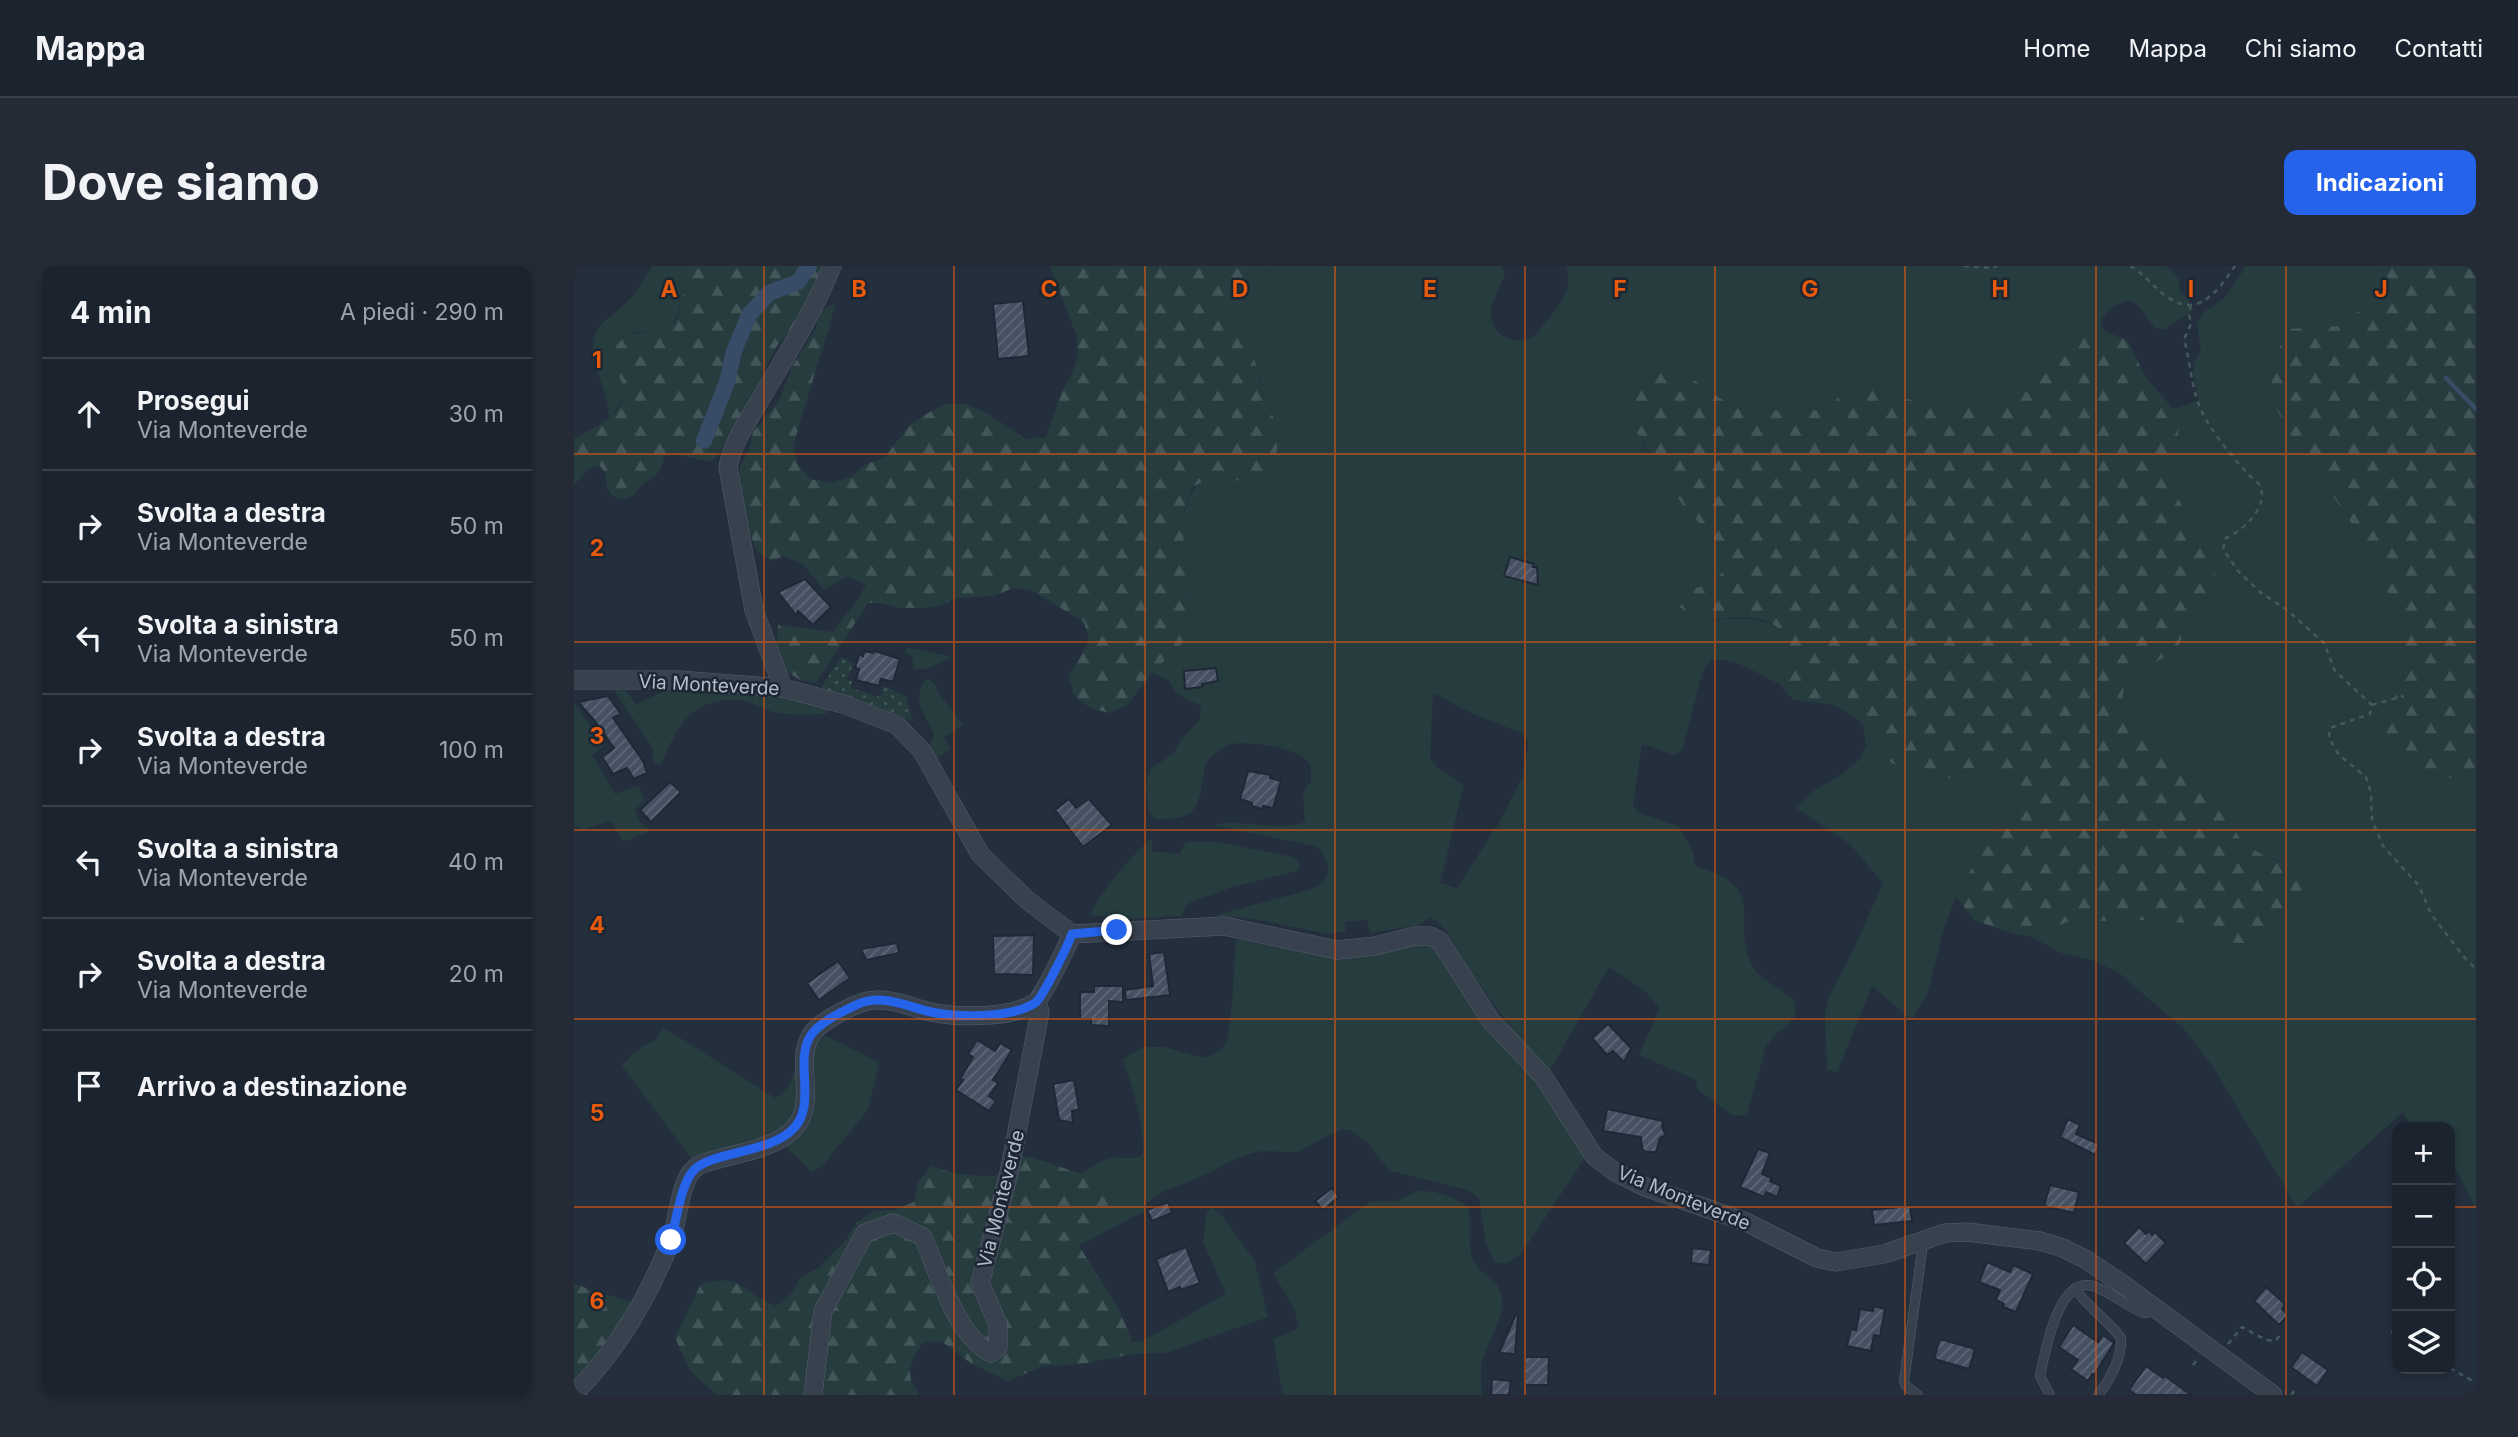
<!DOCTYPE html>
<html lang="it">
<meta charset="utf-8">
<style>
:root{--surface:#1b232e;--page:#242b36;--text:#f1f3f6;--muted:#a0a4aa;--line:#39404a;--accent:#2563eb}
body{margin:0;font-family:Inter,sans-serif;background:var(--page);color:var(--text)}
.controls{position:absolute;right:21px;bottom:21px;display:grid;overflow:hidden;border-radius:14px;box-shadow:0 4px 10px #0003}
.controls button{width:63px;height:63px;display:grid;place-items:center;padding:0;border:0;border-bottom:2px solid var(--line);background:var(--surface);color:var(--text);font:35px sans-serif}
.stop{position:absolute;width:21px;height:21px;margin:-16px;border:5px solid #2563eb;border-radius:50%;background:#fff}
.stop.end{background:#2563eb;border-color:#fff;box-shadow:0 2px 7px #0008}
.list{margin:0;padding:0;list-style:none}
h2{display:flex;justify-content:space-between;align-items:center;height:91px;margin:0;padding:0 28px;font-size:30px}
h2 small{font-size:23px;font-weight:400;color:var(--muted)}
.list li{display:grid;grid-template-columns:46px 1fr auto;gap:21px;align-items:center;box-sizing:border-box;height:112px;padding:0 28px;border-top:2px solid var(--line)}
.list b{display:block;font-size:26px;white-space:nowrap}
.list p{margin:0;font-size:23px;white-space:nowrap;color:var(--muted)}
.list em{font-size:23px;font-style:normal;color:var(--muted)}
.icon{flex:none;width:38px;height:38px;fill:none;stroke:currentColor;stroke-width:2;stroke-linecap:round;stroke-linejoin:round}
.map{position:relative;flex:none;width:1902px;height:1129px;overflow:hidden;border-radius:14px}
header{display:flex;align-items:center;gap:42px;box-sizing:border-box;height:98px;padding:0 35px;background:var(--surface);border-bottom:2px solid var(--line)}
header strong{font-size:33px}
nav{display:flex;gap:38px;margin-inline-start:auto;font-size:24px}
.intro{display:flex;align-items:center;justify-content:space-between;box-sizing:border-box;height:168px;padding:0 42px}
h1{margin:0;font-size:49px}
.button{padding:18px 32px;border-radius:14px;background:var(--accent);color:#fff;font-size:24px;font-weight:700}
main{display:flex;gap:42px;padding:0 42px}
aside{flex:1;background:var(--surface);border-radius:14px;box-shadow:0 4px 10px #0003}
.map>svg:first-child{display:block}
</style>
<header>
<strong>Mappa</strong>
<nav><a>Home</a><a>Mappa</a><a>Chi siamo</a><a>Contatti</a></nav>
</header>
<div class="intro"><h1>Dove siamo</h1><a class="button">Indicazioni</a></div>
<main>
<aside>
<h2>4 min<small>A piedi · 290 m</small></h2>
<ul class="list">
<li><svg class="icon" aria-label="ahead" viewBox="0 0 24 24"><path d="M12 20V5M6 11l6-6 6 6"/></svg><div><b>Prosegui</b><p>Via Monteverde</p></div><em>30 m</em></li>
<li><svg class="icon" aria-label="right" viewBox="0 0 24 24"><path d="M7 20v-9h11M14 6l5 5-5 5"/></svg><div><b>Svolta a destra</b><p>Via Monteverde</p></div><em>50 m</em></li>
<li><svg class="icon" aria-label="left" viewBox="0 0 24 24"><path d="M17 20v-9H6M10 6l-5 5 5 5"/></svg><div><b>Svolta a sinistra</b><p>Via Monteverde</p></div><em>50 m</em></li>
<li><svg class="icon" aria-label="right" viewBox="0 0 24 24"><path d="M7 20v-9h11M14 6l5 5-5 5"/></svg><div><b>Svolta a destra</b><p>Via Monteverde</p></div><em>100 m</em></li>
<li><svg class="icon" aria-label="left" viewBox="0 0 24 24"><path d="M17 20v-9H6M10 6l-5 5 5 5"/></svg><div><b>Svolta a sinistra</b><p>Via Monteverde</p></div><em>40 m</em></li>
<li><svg class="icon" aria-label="right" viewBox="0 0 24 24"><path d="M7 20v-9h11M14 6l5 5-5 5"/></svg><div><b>Svolta a destra</b><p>Via Monteverde</p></div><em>20 m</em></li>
<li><svg class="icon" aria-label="arrive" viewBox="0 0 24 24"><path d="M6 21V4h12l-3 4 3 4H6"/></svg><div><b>Arrivo a destinazione</b></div></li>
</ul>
</aside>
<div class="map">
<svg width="1902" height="1129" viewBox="0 0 1902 1129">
<defs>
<pattern id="forest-firs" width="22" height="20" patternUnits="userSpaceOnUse" patternTransform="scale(1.75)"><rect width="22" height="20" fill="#263c3f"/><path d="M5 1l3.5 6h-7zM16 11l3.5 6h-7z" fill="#435659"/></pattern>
<pattern id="garden-dots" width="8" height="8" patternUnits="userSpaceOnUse" patternTransform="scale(1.75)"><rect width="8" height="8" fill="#263c3f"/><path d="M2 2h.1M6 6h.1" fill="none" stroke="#435659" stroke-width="1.8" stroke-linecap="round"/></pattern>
<pattern id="building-hatch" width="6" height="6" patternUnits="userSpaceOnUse" patternTransform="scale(1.75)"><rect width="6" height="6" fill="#455162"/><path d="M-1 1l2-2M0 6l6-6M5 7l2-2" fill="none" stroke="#5d6877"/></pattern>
</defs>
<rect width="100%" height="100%" fill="#242f3e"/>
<g fill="#263c3f" fill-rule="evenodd">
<path d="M79 0H112C116 13 111 21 108 33 98 69 93 64 58 66L47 116 50 127 47 136 35 152C35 130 24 114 20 93 14 60 34 55 53 36 63 26 70 12 79 0Z"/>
<path d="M700 0H927L931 8C927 21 916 35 917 49 919 69 938 80 957 72 963 70 967 62 971 57 985 39 1001 24 992 0H1592L1606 13 1605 24 1615 33 1617 46 1590 64 1581 62 1566 41 1556 34C1543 38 1530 44 1526 59L1532 66 1512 68 1479 90 1455 123 1436 137 1415 140 1353 139 1311 126 1294 116 1273 118 1262 134 1242 144 1221 146 1159 141 1091 95 1067 176 1111 242 1153 287 1150 305 1135 318 1116 324 1139 354C1168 352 1219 347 1214 392 1213 400 1209 410 1206 418 1182 408 1165 392 1137 394L1129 405 1108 484 1101 489 1068 478 1059 540 1064 547 1105 560 1119 586 1121 600C1198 621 1155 654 1178 699 1188 717 1207 721 1220 734L1222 748 1214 760 1202 768 1192 780 1173 849 1159 850 1124 824 1122 814 1065 789 1086 742 1070 724 1035 701 975 806 938 764 895 703 873 666 863 655 855 651 846 659 796 667 793 654 772 656 771 666 754 668 675 652 639 650 735 624C758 614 759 601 744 581L638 559C668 552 701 566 731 556L729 527 737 515V500C734 496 730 491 725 489 713 481 668 474 654 479 646 482 639 490 632 496 623 533 632 555 582 553L575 547 572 518 576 503 600 487 606 475 626 454 627 439 614 435 602 426 594 414 578 407C602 384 610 379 617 345 619 335 612 324 611 314 606 287 602 219 636 213 648 210 662 213 674 215L705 169 691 132 687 111 656 57 658 37ZM861 428 899 448 950 468 955 477 948 512 926 555 883 622 866 617 890 519 863 501 856 492 859 429Z"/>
<path d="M1672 0H1802L1816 16 1815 31 1789 41 1766 60 1752 62 1699 137 1736 204 1761 233 1804 297 1817 336 1827 374 1829 413 1812 450 1847 506 1885 514 1902 526V942L1876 893V861H1836L1829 846 1723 942 1640 802 1610 763 1545 707 1520 695 1487 687 1458 671 1493 656 1572 654 1611 657 1645 676 1684 678 1712 649 1728 641 1737 623 1707 596 1689 589 1670 578 1635 528 1620 515 1595 482 1562 464 1549 447V426L1558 409 1592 390 1606 377 1612 358 1628 348 1640 302 1597 218 1595 200 1602 181 1605 162 1599 143 1625 135C1622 119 1613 98 1627 87L1623 57 1630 46 1648 34 1657 23Z"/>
<polygon points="332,381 379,391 352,403 340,403 338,390 331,387"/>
<path d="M354 412 364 422 362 424 389 459 370 472 377 483 363 492 356 480 360 468C351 450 335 428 354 412Z"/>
<path d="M110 422C130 429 150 426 171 428 198 430 228 434 254 443V447C238 450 216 449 200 446 191 444 183 439 175 436 153 431 130 435 114 451 102 464 94 482 87 498L80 497 78 481 40 424H51L62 438 96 423Z"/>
<polygon points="0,437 31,479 18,489 41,528 65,520 71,535 61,543 66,556 77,565 49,576 37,555 8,564 5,559 0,561"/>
<path d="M1289 458 1309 492 1379 511 1397 502 1415 500C1433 515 1440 522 1444 546L1413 573 1382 631 1370 662 1354 726 1338 754 1298 720 1263 806 1253 803 1251 746 1255 731 1278 687 1309 617 1276 578 1222 542 1242 523 1267 509 1286 493 1292 479Z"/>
<path d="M576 573 579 574 577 585 605 588 612 576H643L719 591 726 598 724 605 658 621 613 638 608 650 551 653 516 649C531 619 553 596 576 573Z"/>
<path d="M662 673 747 690H783L841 676 851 677 860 682 958 809 1011 892 947 988 931 998 921 996 912 978 905 933 894 924 816 905 792 875 776 864 767 863 723 886 687 885 663 892 633 908 588 926 570 939 571 945 505 979 533 947 526 911 505 909C515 902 526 894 538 892 550 891 557 895 568 889 572 858 558 823 549 793L570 781H590L629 792C636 789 648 786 651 778 659 761 660 696 662 673Z"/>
<path d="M89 761 201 832C222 820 220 803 224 780 224 798 227 829 223 845 216 875 146 888 120 896L48 800C58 787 67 780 82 774Z"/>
<path d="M246 767 305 796 294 844 248 900 238 906 208 877 233 860C237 850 241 839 241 828 242 807 237 787 246 767Z"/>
<path d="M843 925C861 924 881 930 895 942 897 959 893 980 900 996 908 1012 928 1014 928 1034 929 1056 913 1075 908 1096 906 1106 908 1119 908 1129H709L699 1073 725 1062 720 1042 699 1007 796 936C805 934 812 936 820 935 828 934 836 929 843 925Z"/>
<polygon points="639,942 650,952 680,994 694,1051 591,1087 560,1088 558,1076 569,1075 652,1028 629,975 633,946"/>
</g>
<g fill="url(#forest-firs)">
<path d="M112 0H248L246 8 223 57 202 81 175 136 146 186 138 195C121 195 106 184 90 190 87 210 81 208 68 219 63 223 62 228 56 231 39 239 30 221 32 207L25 199 15 202 0 219V173C17 163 52 149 49 125 48 112 39 100 37 88 55 52 86 77 102 54 106 47 106 39 108 32 112 20 116 13 112 0Z"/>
<polygon points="476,0 700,0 658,37 656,57 680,93 705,169 702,189 691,205 674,215 635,213 618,221 611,240 609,282 612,321 618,341 617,362 608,378 578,407 553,439 535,447 516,442 500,429 495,410 515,375 510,356 457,324 439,322 420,330 384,332 364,340 346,342 326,342 307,337 294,337 242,417 226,414 213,406 203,378 204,359 259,366 285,332 292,318 273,310 250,324 229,298 211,290 196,295 182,284 173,258 165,202 175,185 179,166 205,134 219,99 242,62 245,46 262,37 219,180 224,199 237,213 257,217 276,211 292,198 310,192 336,159 354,147 371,138 392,138 411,146 452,173 472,171 488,126 498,108 504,89 503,71"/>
<polygon points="1802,0 1902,0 1902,526 1885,514 1847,506 1813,488 1812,450 1829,413 1827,374 1817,336 1804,297 1761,233 1736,204 1699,137 1697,98 1715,63 1766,60 1789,41 1815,31 1816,16"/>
<path d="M1532 66 1553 74 1571 110 1599 143 1605 162 1602 181 1595 200 1597 218 1640 302 1642 318 1640 331 1628 348 1612 358 1606 377 1593 390 1558 409 1549 426V447L1562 464 1595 482 1620 515 1635 528 1670 578 1689 589 1726 606 1737 623 1728 641 1712 649 1684 678 1645 676 1611 657 1572 654 1493 656 1458 671 1438 667 1400 654 1382 631 1413 573 1444 546C1441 522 1433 515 1415 501L1397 502 1379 511 1361 514 1342 510 1309 492 1289 458 1273 446 1257 438 1219 434 1206 418C1215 387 1221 358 1179 352 1161 349 1142 356 1124 352 1117 350 1111 345 1106 341L1116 324 1135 318 1150 305 1153 287 1111 242 1088 210 1057 156 1052 136 1058 116 1072 101 1091 94 1159 141 1221 146 1242 144 1262 134 1273 118 1294 116 1311 126 1353 139 1415 140 1436 137 1455 123 1479 90 1512 68Z"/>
<path d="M446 889C474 894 497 908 526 911L537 927 533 947 505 979C525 1015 553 1045 560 1088L507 1098 469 1100 434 1115 398 1098 367 1075 349 1076C342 1087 333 1100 337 1114 339 1120 343 1122 344 1129H143L116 1105 101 1072 127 1018C168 1006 168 1027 202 1040L217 1028 227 1011 245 1002 273 973 283 956 301 945 320 944 340 936 344 917 357 900C384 909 408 913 435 907Z"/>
<polygon points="0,1018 59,1037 11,1125 14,1129 0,1129"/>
</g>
<polygon fill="url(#garden-dots)" points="267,391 280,397 273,413 278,415 277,422 306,431 310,420 332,431 339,455 247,422"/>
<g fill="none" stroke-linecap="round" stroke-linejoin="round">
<polyline stroke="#394c67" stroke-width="4.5" points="1872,112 1902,143"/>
<polyline stroke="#394c67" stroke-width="16" points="130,175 153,116 160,85 175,49 195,27 224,16 235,0"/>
</g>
<g fill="url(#building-hatch)" stroke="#1f2835" stroke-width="2">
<polygon points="449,35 455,90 424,93 419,38"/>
<polygon points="936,291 960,298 959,301 963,301 964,319 930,310"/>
<polygon points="231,313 257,341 239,359 224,345 222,349 204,326"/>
<polygon points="290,385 299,387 301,385 326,393 319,416 307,413 305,420 282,414 285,403 281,402 285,388 289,390"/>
<polygon points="642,402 644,415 628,418 628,421 611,423 610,405"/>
<polygon points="34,430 47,448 39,452 69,495 73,507 60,513 53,502 39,508 28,491 40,482 21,455 4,436"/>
<polygon points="674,505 697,509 696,512 707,515 699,542 689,540 688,543 678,540 678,537 666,533"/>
<polygon points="96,516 107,526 77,556 66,544"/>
<polygon points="495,533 502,542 515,533 538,559 509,581 481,544"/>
<polygon points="460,669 459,709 420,708 419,670"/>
<polygon points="323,677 325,687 292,694 287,683"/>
<polygon points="590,686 596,729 552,734 551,724 579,720 575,688"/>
<polygon points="264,695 276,712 245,734 233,717"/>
<polygon points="520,720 549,720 549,736 535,735 535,760 517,759 517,753 506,753 506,726 520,726"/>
<polygon points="1034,758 1057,782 1050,796 1039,785 1033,789 1018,772"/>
<polygon points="403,774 421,785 426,777 438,784 419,814 424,817 415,830 422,835 415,845 382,824 389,814 386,813 399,791 394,788"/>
<polygon points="500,814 505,843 498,845 499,857 485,854 479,818"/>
<polygon points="1033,843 1089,855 1088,861 1092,869 1086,872 1082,886 1071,886 1068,882 1067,871 1029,865"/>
<polygon points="1494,853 1506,859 1502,868 1525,878 1521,889 1486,871"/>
<polygon points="1184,883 1196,887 1188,908 1198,912 1196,915 1207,920 1203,931 1192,926 1190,931 1166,921"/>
<polygon points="1476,919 1505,926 1500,947 1470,940"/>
<polygon points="758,922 765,931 749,944 741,935"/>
<polygon points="594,936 598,947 578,955 573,944"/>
<polygon points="1336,940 1338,955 1300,959 1298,944"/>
<polygon points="1565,961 1572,968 1575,965 1578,969 1581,966 1592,977 1572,998 1550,977"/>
<polygon points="612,981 626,1017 607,1024 606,1021 594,1026 582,993"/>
<polygon points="1118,982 1137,984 1135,999 1117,997"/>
<polygon points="1413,996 1436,1006 1439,999 1459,1008 1442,1046 1429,1041 1430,1038 1422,1034 1426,1024 1405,1016"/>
<polygon points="1692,1021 1711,1038 1708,1043 1714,1049 1705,1059 1680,1035"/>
<polygon points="1300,1040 1311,1043 1306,1070 1300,1069 1297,1085 1273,1080 1277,1063 1282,1064 1286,1043 1299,1045"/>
<polygon points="942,1048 944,1049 941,1088 925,1087"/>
<polygon points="1499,1059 1524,1076 1529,1069 1540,1077 1520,1109 1518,1108 1514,1115 1497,1103 1504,1094 1485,1081"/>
<polygon points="1366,1073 1401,1083 1395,1103 1360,1093"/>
<polygon points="1728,1086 1754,1104 1743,1120 1717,1101"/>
<polygon points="951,1091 975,1091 974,1119 951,1119"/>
<polygon points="1572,1100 1589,1112 1591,1110 1617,1129 1563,1129 1555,1124"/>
<polygon points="918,1113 937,1115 935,1129 917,1129"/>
</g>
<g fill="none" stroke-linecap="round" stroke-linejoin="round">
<g stroke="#565f6c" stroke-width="10">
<g id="service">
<path d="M1501 1022C1513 1042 1534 1053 1547 1072 1548 1092 1536 1114 1524 1129"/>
<polyline points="1344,1129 1332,1120 1330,1115 1348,985 1344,975"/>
<path d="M1476 1129 1466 1110C1471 1087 1483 1017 1514 1019 1530 1021 1548 1037 1563 1044L1570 1047 1584 1045"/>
</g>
</g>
<g stroke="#565f6c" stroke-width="19">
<g id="minor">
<polyline points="0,414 105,414 209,422 269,438 323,459 348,485 406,588 453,634 498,668 650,660 763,684 801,680 841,670 856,670 866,675 917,755 969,810 1020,890 1041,906 1071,921 1172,956 1243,992 1262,996 1310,988 1371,967 1393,966 1466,975 1489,982 1511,993 1547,1017 1699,1129"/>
<path d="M209 422 180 344 154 201C159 175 176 151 189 129 214 86 240 45 258 0"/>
<path d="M0 1128C44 1083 72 1035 96 977 104 958 105 916 120 903 126 897 137 895 145 893 172 885 214 880 227 852 240 824 218 783 244 761 256 751 286 734 301 734 321 733 338 742 357 746 383 752 438 752 461 737 468 733 494 678 498 668"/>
<path d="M239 1129 249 1045 291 967 320 957 349 971C364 1005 382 1070 417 1087L424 1081V1058L406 1017 435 907 466 746 463 737"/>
</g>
</g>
<g stroke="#44595c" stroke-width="2.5" stroke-dasharray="5 5" stroke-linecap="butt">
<polyline points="1390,0 1418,2 1423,0"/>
<path d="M1556 0C1572 9 1584 27 1600 35 1628 50 1647 20 1661 0"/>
<path d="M1617 39 1615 48 1617 58 1610 73C1617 98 1617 123 1628 146 1639 168 1657 189 1673 207 1676 211 1682 214 1685 218 1697 239 1669 265 1652 272L1649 283 1664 305 1686 326 1713 344 1750 377 1761 405 1798 439 1796 448 1756 462 1755 472 1765 489 1792 511 1797 527 1798 554 1809 580 1845 620 1857 648 1889 690 1902 703"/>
<polyline points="1798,439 1830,430"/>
<polyline points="1817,1065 1823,1069"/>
<polyline points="1654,1078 1668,1061 1692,1074 1701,1075 1708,1067"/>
<polyline points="1619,1099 1622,1095"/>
<polyline points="1876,1102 1902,1117"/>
<polyline points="1717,1129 1721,1124"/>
</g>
<use href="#service" stroke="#38414e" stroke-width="9"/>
<use href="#minor" stroke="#38414e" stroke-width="18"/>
</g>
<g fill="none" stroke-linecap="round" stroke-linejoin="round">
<path stroke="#2563eb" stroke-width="9" d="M97 974C102 956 107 917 120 904 137 886 193 887 217 865 245 841 219 795 237 769 246 756 266 747 280 740 306 726 331 740 357 746 383 752 438 752 461 737 468 733 494 679 498 668L543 664"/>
</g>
<path fill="none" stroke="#e8590c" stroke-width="2" stroke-opacity="0.55" d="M190 0V1129M380 0V1129M571 0V1129M761 0V1129M951 0V1129M1141 0V1129M1331 0V1129M1522 0V1129M1712 0V1129M0 188H1902M0 376H1902M0 564H1902M0 753H1902M0 941H1823M1876 941H1902"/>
<g text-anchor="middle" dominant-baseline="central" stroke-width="5" stroke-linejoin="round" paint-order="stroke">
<g font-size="19" fill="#b4bcc9" stroke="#1d2633">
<text transform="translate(135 419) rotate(3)">Via Monteverde</text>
<text transform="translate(1110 932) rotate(22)">Via Monteverde</text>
<text transform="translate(427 933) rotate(-76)">Via Monteverde</text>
</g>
</g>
<g font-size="23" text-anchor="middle" font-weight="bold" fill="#e8590c" stroke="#1d2633" stroke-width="5" stroke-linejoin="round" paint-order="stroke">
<text x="95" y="31">A</text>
<text x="285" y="31">B</text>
<text x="475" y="31">C</text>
<text x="666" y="31">D</text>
<text x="856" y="31">E</text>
<text x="1046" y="31">F</text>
<text x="1236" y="31">G</text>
<text x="1426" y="31">H</text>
<text x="1617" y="31">I</text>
<text x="1807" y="31">J</text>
<text x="23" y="102">1</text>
<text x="23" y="290">2</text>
<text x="23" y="478">3</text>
<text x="23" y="667">4</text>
<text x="23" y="855">5</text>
<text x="23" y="1043">6</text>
</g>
</svg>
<div class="controls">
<button>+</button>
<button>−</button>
<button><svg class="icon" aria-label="locate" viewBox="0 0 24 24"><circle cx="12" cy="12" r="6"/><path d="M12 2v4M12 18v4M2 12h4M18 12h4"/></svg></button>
<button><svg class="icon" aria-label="layers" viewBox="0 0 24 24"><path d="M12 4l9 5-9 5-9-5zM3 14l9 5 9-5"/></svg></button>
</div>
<div class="stop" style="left:97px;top:974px"></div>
<div class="stop end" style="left:543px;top:664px"></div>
</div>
</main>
